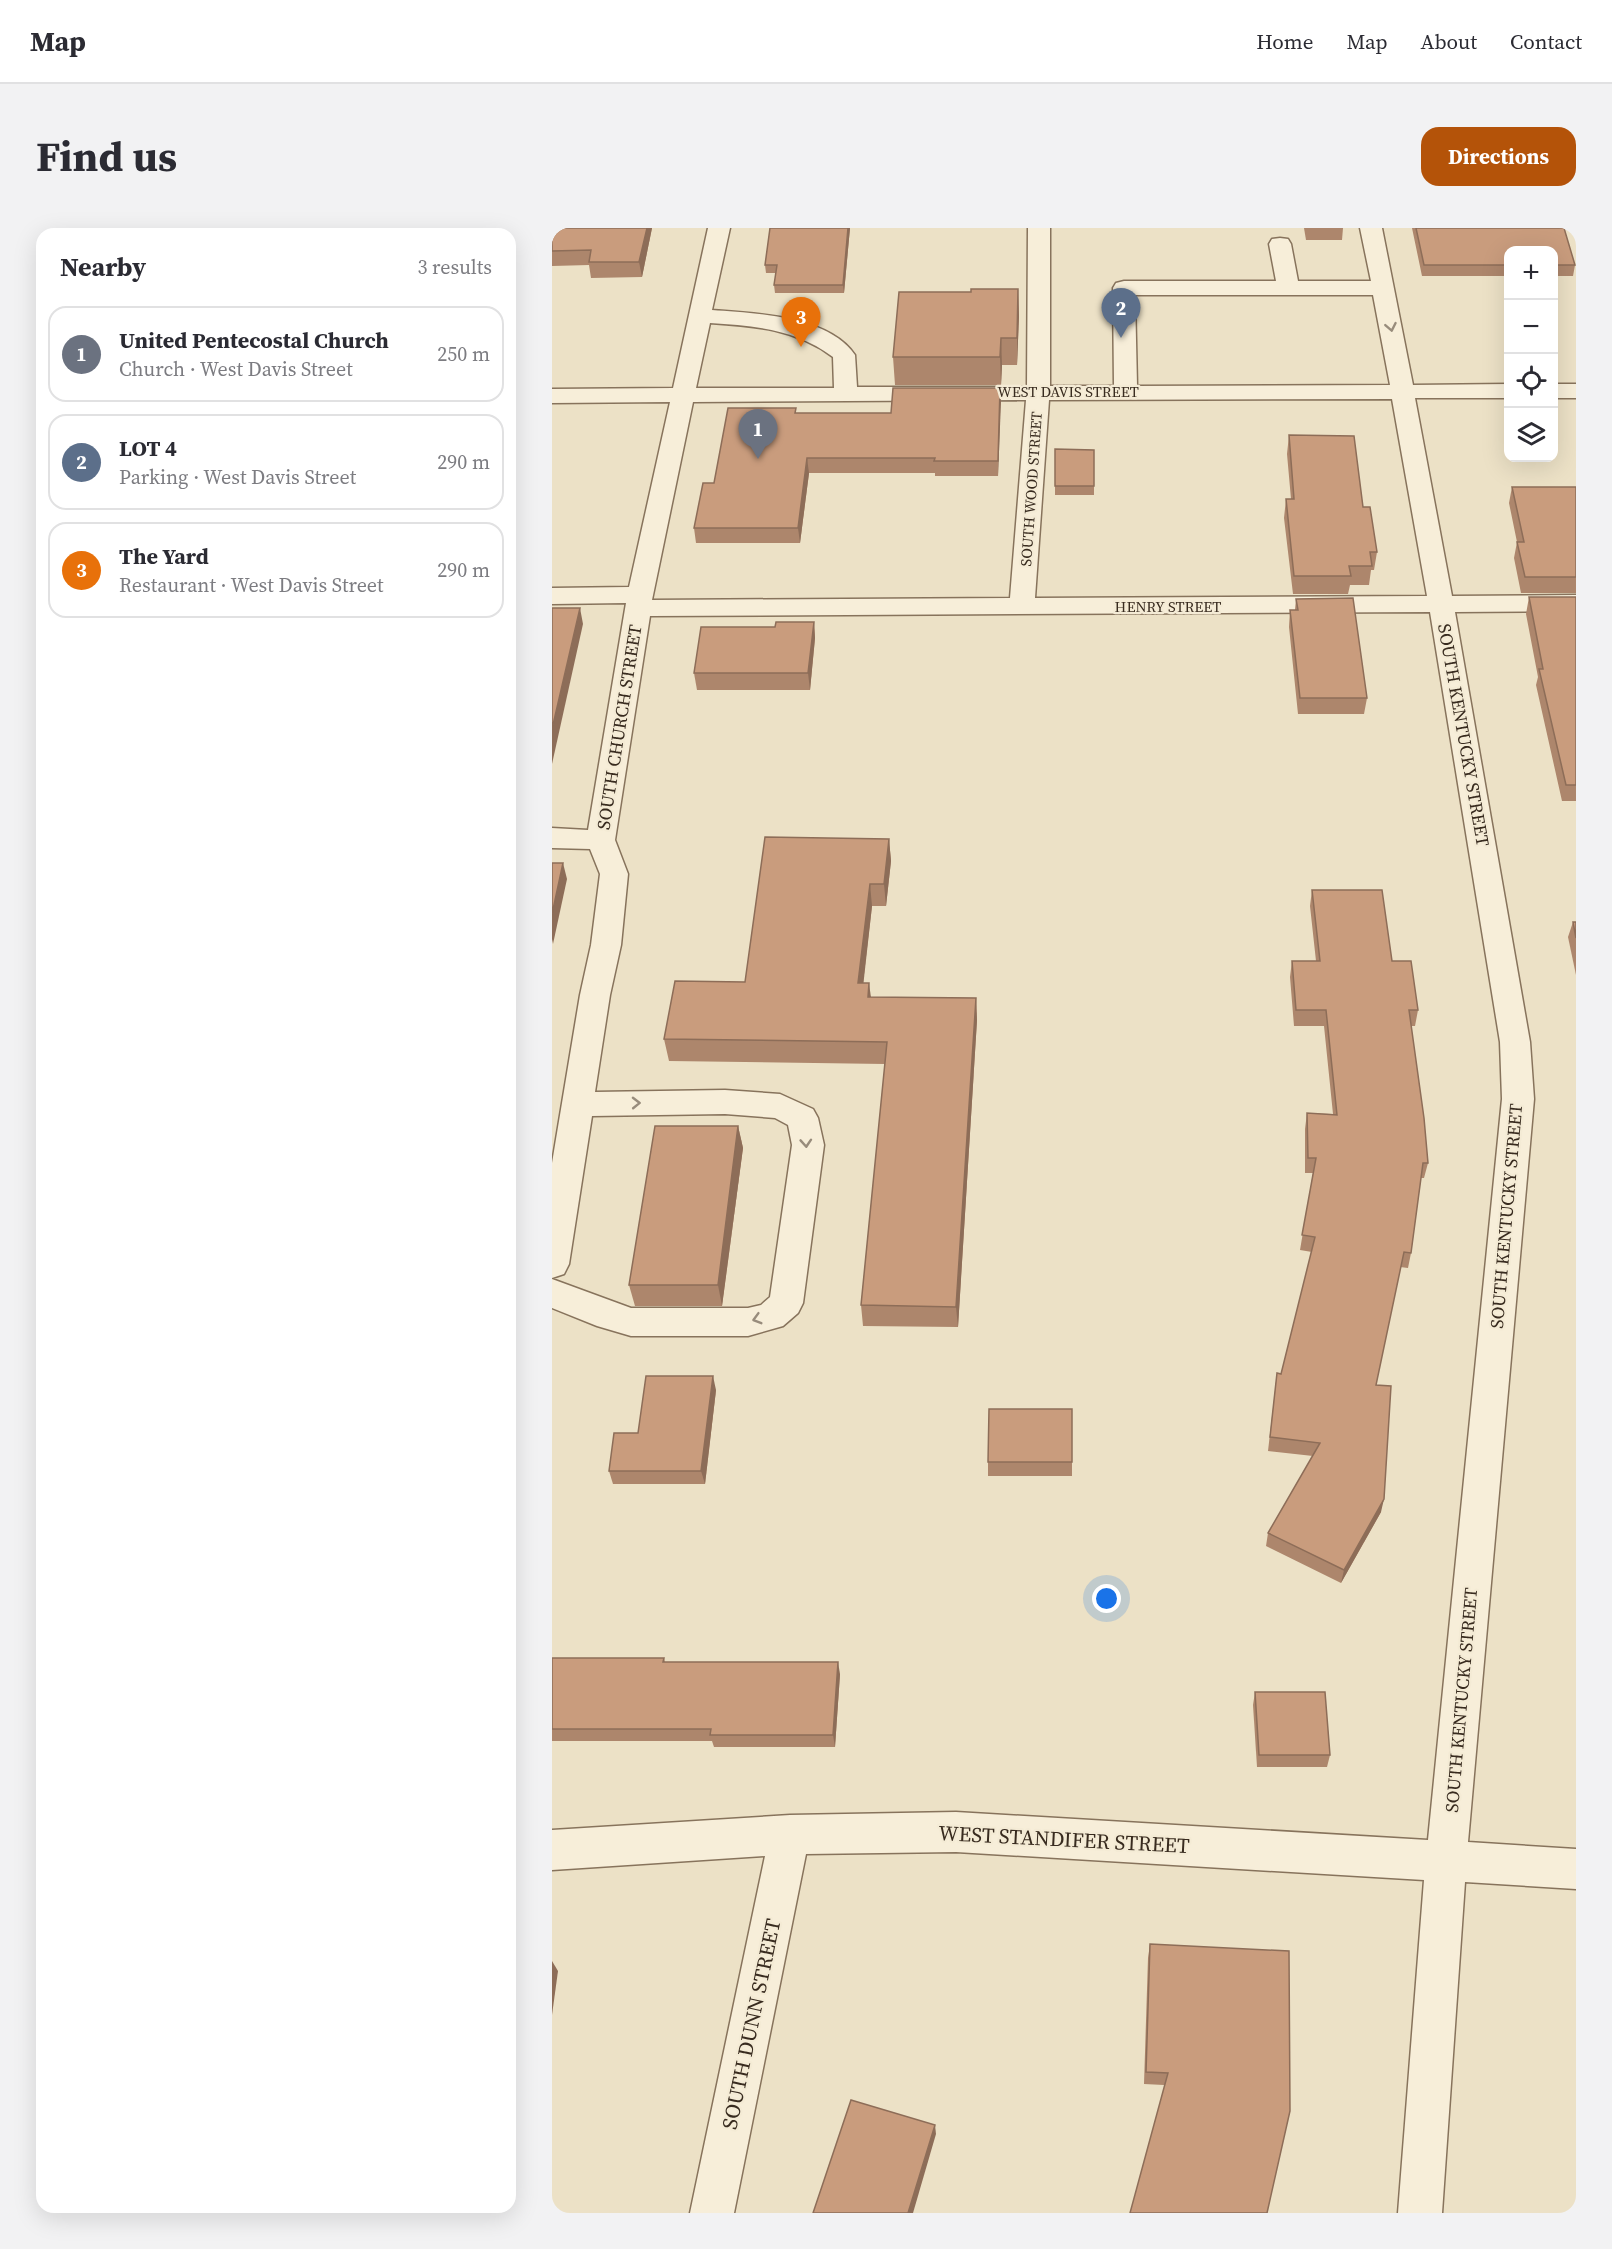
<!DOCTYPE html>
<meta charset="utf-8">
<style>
:root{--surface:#fff;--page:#f2f2f3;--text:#2b2b33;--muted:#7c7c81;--line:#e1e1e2;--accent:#b45309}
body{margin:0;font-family:"Source Serif 4",serif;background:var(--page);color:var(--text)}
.controls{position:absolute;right:18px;top:18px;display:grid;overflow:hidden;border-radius:12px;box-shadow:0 6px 24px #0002}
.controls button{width:54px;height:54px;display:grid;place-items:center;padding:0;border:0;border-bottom:2px solid var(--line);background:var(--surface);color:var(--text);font:30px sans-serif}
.you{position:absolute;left:555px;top:1371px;width:21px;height:21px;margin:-15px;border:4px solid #fff;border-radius:50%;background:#1a73e8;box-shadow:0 0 0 9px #1a73e833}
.badge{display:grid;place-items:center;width:39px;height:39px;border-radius:50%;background:var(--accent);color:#fff;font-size:20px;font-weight:700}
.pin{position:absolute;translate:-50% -50px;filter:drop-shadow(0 2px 3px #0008)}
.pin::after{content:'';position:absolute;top:32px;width:21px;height:18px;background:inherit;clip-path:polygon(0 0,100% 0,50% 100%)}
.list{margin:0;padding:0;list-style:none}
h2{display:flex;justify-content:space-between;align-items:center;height:78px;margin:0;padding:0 24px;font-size:26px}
h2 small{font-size:20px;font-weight:400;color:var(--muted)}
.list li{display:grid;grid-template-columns:39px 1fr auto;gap:18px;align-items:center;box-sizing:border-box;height:96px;margin:0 12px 12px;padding:0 12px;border:2px solid var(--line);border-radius:18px}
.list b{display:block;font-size:22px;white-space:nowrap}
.list p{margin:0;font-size:20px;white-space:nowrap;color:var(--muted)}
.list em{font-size:20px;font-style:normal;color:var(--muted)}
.icon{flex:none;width:33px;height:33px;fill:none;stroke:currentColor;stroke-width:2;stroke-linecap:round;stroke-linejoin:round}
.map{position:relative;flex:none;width:1024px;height:1985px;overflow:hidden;border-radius:18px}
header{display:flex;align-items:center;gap:36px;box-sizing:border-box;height:84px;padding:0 30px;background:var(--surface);border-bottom:2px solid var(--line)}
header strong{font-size:28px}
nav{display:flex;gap:33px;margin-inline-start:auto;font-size:21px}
.intro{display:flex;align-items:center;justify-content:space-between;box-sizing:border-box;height:144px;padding:0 36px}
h1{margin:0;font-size:42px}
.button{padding:15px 27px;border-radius:18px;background:var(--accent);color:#fff;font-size:21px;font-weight:700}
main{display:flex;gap:36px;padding:0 36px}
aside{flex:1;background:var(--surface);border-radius:18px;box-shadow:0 6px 24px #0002}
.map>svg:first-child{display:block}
</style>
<header>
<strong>Map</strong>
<nav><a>Home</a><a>Map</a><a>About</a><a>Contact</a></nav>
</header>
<div class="intro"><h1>Find us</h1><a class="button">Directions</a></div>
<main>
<aside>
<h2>Nearby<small>3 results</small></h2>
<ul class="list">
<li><span class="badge" style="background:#6b7280">1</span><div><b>United Pentecostal Church</b><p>Church · West Davis Street</p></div><em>250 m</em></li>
<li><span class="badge" style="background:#5c6f8a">2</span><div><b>LOT 4</b><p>Parking · West Davis Street</p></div><em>290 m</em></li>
<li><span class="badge" style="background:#e8710a">3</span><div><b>The Yard</b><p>Restaurant · West Davis Street</p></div><em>290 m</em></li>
</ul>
</aside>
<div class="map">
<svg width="1024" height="1985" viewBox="0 0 1024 1985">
<rect width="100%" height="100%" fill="#ece1c6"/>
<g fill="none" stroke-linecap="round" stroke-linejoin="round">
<g stroke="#87735c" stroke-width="3">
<g id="minor">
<path d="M156 0H178L160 82C203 85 277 88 303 127L305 159H475L476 0H498V158H562L561 60 564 55 572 53H724L717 16 720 11 728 10 736 11 739 16 746 53H819L808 0H830L861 157 957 156V170H863L900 368 1024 367V383L903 384 978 814 982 871 916 1614 1024 1621V1661L913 1654 890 1985H846L872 1652 404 1624 254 1626 182 1985H138L213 1628 0 1642V1602L238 1587 404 1584 876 1612 950 871 948 814 878 384 98 388 63 612 76 646 69 717 58 767 43 864 173 862 228 866 261 881 266 890 272 917 251 1075 246 1085 231 1098 196 1108H79L45 1098 0 1080V1051L79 1080H196L209 1077 218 1069 240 917 236 897 223 890 173 886 40 888 17 1036 12 1046 0 1050V935L28 767 39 717 48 646 38 621 0 620V600L36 602 74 375 0 376V360L77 359 118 174 0 175V161L121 160ZM583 67H821L838 157 585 158ZM158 95C203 98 244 101 281 129L282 160H144ZM840 171 875 368 483 370 497 172ZM474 172 458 370 100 372 141 174Z"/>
<rect x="1002" y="156" width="22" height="14"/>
</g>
</g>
<use href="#minor" fill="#f7eed9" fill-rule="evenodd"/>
</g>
<g fill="#ad866c">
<polygon points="0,0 100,0 90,49 39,50 37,37 0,38"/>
<polygon points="218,0 298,0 292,65 223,65 222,57 224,45 214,45 213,37"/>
<polygon points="752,0 791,0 790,12 754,12"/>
<polygon points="860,0 1012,0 1023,37 1021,48 1002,48 1002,22 957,22 957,48 870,48"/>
<polygon points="466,61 467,88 465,137 450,137 449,157 343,157 341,129 419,64"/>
<polygon points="448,160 446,248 383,248 383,245 257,245 248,315 144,315 142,300 244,180 244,185 339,185"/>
<polygon points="737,207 811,279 825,324 822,342 819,342 817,357 798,357 796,366 741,366 732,290 734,271 739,271 735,226"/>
<polygon points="503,221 542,222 542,267 503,267"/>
<polygon points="960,259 1024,259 1024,365 969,365 962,330 965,314 957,275"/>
<polygon points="977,369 1024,369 1024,573 1010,573 984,457 986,449 974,386"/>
<polygon points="744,371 815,470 812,486 746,486 737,399 738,382 743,382"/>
<polygon points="262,394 263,410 258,462 145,462 142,445 223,399"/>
<polygon points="337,611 339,633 334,678 320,678 311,755 319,769 424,770 425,792 406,1099 311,1098 309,1077 333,836 117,833 112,811 193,754"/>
<polygon points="760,662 840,733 866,782 863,798 859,798 876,935 872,950 869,950 859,1025 856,1040 848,1039 824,1157 829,1284 789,1355 714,1318 716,1305 761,1228 716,1223 725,1145 729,1146 760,1024 748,1022 761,945 753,945 753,901 755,885 781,886 772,798 742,798 738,749 740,733 764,733 758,678"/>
<polygon points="1021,694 1024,694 1024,747 1016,709"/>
<polygon points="186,898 191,920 170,1078 83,1078 77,1057"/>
<polygon points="164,1162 153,1256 61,1256 57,1243 86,1205"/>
<polygon points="520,1181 520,1248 436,1248 436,1234"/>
<polygon points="0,1430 112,1430 113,1434 288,1446 283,1519 162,1519 160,1513 0,1513"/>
<polygon points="703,1464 778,1527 775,1539 705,1539 701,1477"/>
<polygon points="598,1716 715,1985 612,1857 592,1856 596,1730"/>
</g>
<g fill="#8d6d58">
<polygon points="95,0 100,0 90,49 87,34"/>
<polygon points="296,0 298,0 292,65 291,57"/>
<polygon points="466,61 467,88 465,137 465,110"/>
<polygon points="449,110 450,137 449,157 448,129"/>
<polygon points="448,160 449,174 446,248 446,233"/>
<polygon points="255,230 257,245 248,315 246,300"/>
<polygon points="28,380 31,396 0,536 0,501"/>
<polygon points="262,394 263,410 258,462 256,445"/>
<polygon points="337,611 339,633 334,678 332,656"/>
<polygon points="11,635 15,651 1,716 0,711 0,686"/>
<polygon points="318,656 320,678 309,777 306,755"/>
<polygon points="317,755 320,777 316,769"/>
<polygon points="424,770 425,792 406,1099 404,1079"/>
<polygon points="186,898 191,920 170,1078 166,1057"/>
<polygon points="161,1148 164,1162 153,1256 149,1243"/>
<polygon points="832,1271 829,1284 789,1355 792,1342"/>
<polygon points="286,1434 288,1446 283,1519 281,1507"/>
<polygon points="0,1733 6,1743 0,1787"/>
<polygon points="383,1897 384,1906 361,1985 356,1985"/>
</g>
<g fill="#c99c7d" stroke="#8d6d58" stroke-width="1.5">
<polygon points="0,0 95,0 87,34 37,34 39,22 0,23"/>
<polygon points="218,0 296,0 291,57 222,57 225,37 213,37"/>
<polygon points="864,0 1012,0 1023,37 1002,37 1002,22 957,22 957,37 872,37"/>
<polygon points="419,61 466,61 465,110 449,110 448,129 341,129 347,64 419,64"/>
<polygon points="341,160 448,160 446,233 382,233 383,230 255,230 246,300 142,300 151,255 162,255 176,180 244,180 243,185 339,185"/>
<polygon points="737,207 802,208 811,279 818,279 825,324 818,324 820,338 797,338 799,348 742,348 734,271 742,271"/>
<polygon points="503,221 542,222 542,258 503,258"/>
<polygon points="960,259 1024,259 1024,349 973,349 965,314 972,314"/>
<polygon points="977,369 1024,369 1024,557 1014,557 987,441 991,441"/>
<polygon points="801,370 815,470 748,470 738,382 746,382 744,371"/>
<polygon points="0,380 28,380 0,501"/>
<polygon points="224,394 262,394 256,445 142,445 149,399 223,399"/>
<polygon points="213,609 337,611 332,656 318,656 306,755 317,755 316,769 424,770 404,1079 309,1077 335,814 112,811 123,753 193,754"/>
<polygon points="0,635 11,635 0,686"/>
<polygon points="760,662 830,662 840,733 859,733 866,782 857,782 872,890 876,935 871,935 859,1025 852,1024 824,1157 839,1158 832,1271 792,1342 716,1305 768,1215 718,1209 725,1145 729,1146 763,1009 750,1007 764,930 756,930 755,885 785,887 774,782 744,782 740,733 768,733"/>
<polygon points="1021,694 1024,694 1024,710"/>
<polygon points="103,898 186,898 166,1057 77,1057"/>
<polygon points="94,1148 161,1148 149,1243 57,1243 62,1205 86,1205"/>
<polygon points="437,1181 520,1181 520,1234 436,1234"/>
<polygon points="0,1430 112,1430 111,1434 286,1434 281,1507 158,1507 159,1501 0,1501"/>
<polygon points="703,1464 773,1464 778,1527 707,1527"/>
<polygon points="598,1716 737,1723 738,1883 715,1985 578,1985 616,1845 594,1844"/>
<polygon points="299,1872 383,1897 356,1985 261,1985"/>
</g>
<defs><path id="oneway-chevron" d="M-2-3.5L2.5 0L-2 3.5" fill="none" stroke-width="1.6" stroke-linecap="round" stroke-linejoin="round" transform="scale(1.5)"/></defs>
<g stroke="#988c7c">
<use href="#oneway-chevron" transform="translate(839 99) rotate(79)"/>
<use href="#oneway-chevron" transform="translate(84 875) rotate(-1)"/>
<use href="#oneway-chevron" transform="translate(254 915) rotate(86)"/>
<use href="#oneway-chevron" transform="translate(205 1091) rotate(164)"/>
</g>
<g text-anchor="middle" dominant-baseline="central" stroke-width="4.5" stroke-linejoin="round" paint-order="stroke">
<g font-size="15" fill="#382b1f" stroke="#f4ebd5">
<text x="516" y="163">WEST DAVIS STREET</text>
<text transform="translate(479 261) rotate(-86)">SOUTH WOOD STREET</text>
<text x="616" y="378">HENRY STREET</text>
</g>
<g font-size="18" fill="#382b1f" stroke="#f4ebd5">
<text transform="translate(67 499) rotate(-81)">SOUTH CHURCH STREET</text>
<text transform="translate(912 507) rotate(80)">SOUTH KENTUCKY STREET</text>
<text transform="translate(954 988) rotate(-85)">SOUTH KENTUCKY STREET</text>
<text transform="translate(909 1472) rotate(-85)">SOUTH KENTUCKY STREET</text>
</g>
<g font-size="21" fill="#382b1f" stroke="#f4ebd5">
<text transform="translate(512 1611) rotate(3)">WEST STANDIFER STREET</text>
<text transform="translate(199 1796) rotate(-78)">SOUTH DUNN STREET</text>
</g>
</g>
</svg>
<div class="controls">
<button>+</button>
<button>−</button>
<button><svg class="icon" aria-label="locate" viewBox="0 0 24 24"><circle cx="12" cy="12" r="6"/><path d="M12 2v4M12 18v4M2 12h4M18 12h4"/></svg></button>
<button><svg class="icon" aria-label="layers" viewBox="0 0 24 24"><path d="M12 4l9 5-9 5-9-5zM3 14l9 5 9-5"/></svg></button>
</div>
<div class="you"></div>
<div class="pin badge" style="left:206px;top:231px;background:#6b7280">1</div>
<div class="pin badge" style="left:569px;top:110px;background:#5c6f8a">2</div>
<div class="pin badge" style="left:249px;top:119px;background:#e8710a">3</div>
</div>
</main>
